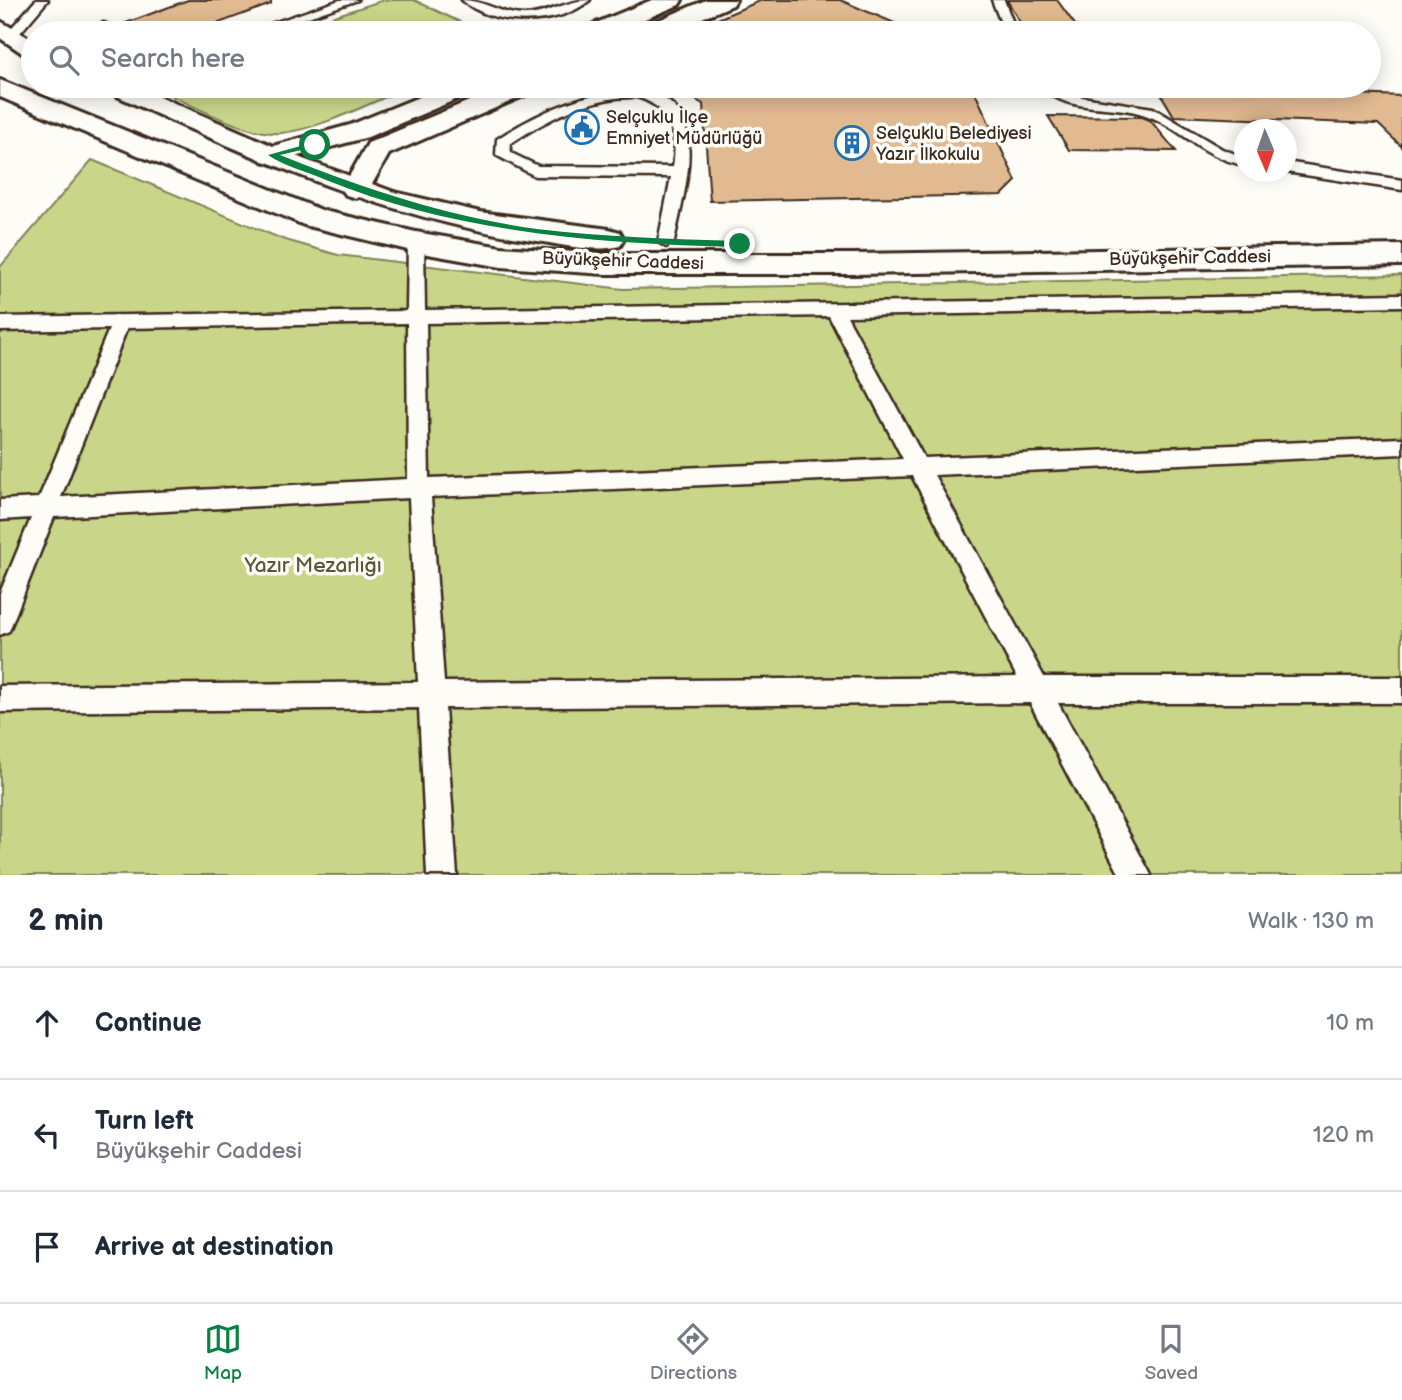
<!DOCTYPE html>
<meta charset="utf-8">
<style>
:root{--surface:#fff;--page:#f2f2f3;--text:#1f2937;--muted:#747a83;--line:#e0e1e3;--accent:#0b8043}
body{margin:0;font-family:"Balsamiq Sans",sans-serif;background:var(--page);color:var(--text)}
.compass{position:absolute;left:1234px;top:119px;width:63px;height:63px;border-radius:50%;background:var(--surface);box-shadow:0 4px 18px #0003;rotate:178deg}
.stop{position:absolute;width:21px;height:21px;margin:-16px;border:5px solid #0b8043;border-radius:50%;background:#fff}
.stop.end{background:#0b8043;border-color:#fff;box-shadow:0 2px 7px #0008}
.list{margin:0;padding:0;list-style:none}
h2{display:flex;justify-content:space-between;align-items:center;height:91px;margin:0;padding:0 28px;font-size:30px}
h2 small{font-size:23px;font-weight:400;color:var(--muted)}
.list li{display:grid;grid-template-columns:46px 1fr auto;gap:21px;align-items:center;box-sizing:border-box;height:112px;padding:0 28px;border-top:2px solid var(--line)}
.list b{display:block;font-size:26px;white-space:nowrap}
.list p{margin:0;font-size:23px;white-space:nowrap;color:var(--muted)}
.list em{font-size:23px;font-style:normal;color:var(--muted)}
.icon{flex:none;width:38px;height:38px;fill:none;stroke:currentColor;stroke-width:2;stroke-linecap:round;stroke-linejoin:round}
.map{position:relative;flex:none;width:1402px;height:875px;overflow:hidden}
.search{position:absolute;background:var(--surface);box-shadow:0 4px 18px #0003;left:21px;right:21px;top:21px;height:77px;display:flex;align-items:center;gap:18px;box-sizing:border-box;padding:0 24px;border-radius:38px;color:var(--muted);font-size:26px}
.sheet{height:427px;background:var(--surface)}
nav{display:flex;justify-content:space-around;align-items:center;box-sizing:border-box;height:98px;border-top:2px solid var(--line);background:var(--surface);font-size:19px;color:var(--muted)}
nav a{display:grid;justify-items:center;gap:4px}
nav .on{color:var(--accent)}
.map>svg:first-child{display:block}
</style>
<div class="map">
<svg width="1402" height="875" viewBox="0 0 1402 875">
<rect width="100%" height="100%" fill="#fdfcf7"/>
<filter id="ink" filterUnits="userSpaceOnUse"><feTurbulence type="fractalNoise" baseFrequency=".0143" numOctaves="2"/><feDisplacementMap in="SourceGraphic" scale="14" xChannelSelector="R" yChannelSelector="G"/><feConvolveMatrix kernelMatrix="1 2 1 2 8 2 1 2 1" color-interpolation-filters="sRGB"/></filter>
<g filter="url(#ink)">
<g fill="#c9d68a" stroke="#828054" stroke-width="2">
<polygon points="384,0 414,0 483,33 282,33"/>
<path d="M150 86H412C373 101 322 129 281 133 244 136 184 100 150 86Z"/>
<polygon points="92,160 282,239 338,255 623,289 1402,275 1402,875 0,875 0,267"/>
</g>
<g fill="#e1ba91" stroke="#3b2a1e" stroke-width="2">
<polygon points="188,0 271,0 271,4 205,28 207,33 132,33 118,26"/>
<polygon points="762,0 840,0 918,33 685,33"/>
<polygon points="1007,0 1057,0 1081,33 1026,33"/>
<polygon points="671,86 972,86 1016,181 1002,195 710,201 703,104"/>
<polygon points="1156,86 1402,96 1402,147 1378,124 1174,116"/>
<polygon points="1048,116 1142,117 1150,120 1176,151 1069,150"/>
</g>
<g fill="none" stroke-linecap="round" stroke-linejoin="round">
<g stroke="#3b2a1e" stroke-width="5">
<g id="service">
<polygon points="36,0 48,0 15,39 7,39 7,33"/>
<polygon points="340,0 358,0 262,33 244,33"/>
<path d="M462 0C485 0 503 16 526 15 549 14 567 0 590 0 558 27 494 28 462 0Z"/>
<polygon points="992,0 1004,0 1017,33 1005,33"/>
<polygon points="104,23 129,33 73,33 75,30"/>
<path d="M1041 86H1056L1082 97 1153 108 1222 149 1244 157V165C1200 157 1177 123 1139 113 1107 104 1065 113 1041 86Z"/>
<path d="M632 89C717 96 684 189 674 242L666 247 658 242 671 177 535 176 496 155 497 139C537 113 584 92 632 89ZM637 97C672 108 678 134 673 167L538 166 511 153 510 144C545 120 593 95 637 97Z"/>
<polygon points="1286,162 1402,180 1402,190 1286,172"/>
<path d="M416 237 424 242 425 310 1402 294V306L847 316 924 458 1402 438V454L934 475 1044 677H1402V703H1058L1151 875H1120L1030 703 445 708 457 875H427L419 708 0 712V686L418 682 409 498 54 517 9 631 0 635V593L31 518 0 520V500L39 498 109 329 0 331V317L407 311 408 242ZM829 316 903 459 429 478 426 323ZM407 323 408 479 61 497 127 328ZM912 476 1017 677 444 682 431 497Z"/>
</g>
</g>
<g stroke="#3b2a1e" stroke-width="6">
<g id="minor">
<polygon points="652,0 682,0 679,5 611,33 581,33 584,28"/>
<polygon points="706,0 736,0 733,5 667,33 637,33 640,28"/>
<polygon points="446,86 479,86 476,91 368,137 272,163 262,161 258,155 262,149 350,125"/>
<polygon points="505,86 538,86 535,91 389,154 366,195 356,198 346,195 342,189 368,143"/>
</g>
</g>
<g stroke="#3b2a1e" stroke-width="6">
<g id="tertiary">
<polygon points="0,21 33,40 33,57 25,55 0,38"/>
<polygon points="0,80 324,211 416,232 501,247 605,254 854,254 1402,245 1402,265 854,274 605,274 501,267 416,252 304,225 0,97"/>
<path d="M103 86H135L303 159 394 192 480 212 609 229 620 232 624 239 620 246C593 253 558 244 531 240 379 217 245 154 106 91Z"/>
</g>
</g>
<use href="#service" fill="#fdfcf7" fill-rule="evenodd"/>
<use href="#minor" fill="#fdfcf7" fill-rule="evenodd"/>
<use href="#tertiary" fill="#fdfcf7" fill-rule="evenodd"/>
</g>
</g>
<path fill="#0b8043" d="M315 142 318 146 280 155C362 188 448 217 537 229 604 237 672 239 740 241L744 244 740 247C601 244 457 233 326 180 308 172 284 166 268 155Z"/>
<defs>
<g id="civic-ring" transform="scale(1.75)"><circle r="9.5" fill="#fdfcf7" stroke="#1f6fb2" stroke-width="1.5"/><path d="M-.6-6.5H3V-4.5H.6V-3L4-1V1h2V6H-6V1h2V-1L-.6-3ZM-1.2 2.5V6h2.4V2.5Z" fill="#1f6fb2"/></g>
<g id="building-ring" transform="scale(1.75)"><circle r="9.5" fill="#fdfcf7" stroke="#1f6fb2" stroke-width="1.5"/><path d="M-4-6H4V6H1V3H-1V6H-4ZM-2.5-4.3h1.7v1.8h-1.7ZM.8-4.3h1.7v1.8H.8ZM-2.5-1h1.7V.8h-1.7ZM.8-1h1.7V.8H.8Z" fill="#1f6fb2"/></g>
</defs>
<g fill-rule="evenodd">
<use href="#civic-ring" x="582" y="127"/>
<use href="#building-ring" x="852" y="143"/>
</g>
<g text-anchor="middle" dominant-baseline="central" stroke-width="7" stroke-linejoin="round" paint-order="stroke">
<g font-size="18" fill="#3b2a1e" stroke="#fdfcf7" text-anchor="start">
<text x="606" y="117">Selçuklu İlçe<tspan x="606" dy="21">Emniyet Müdürlüğü</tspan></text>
<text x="876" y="133">Selçuklu Belediyesi<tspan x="876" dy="21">Yazır İlkokulu</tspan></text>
</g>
<g font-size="18" fill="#3b2a1e" stroke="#fdfcf7">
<text transform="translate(1190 258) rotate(-1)">Büyükşehir Caddesi</text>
<text transform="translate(623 261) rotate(2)">Büyükşehir Caddesi</text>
</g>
<g font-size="21" fill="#5e5539" stroke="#fdfcf7">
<text x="313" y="565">Yazır Mezarlığı</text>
</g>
</g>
</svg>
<svg class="compass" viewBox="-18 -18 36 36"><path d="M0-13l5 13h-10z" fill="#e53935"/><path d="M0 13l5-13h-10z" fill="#747a83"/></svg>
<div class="stop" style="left:315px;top:145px"></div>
<div class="stop end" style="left:740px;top:244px"></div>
<div class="search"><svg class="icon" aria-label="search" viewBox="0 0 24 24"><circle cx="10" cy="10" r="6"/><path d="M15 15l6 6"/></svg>Search here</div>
</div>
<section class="sheet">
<h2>2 min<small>Walk · 130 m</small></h2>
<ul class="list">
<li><svg class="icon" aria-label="ahead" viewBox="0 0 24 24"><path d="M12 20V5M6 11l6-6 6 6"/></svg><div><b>Continue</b></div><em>10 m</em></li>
<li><svg class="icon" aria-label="left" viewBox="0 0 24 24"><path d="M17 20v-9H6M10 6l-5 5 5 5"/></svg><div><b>Turn left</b><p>Büyükşehir Caddesi</p></div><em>120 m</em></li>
<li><svg class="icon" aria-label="arrive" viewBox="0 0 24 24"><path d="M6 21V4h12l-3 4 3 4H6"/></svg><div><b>Arrive at destination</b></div></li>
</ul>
</section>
<nav>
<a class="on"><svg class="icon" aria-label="map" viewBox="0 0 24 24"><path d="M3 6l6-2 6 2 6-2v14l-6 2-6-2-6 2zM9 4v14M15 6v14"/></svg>Map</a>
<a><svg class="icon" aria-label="directions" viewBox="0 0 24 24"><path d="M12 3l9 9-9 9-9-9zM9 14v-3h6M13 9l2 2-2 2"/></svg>Directions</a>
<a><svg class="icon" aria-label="saved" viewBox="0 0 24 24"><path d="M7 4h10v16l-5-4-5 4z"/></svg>Saved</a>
</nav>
